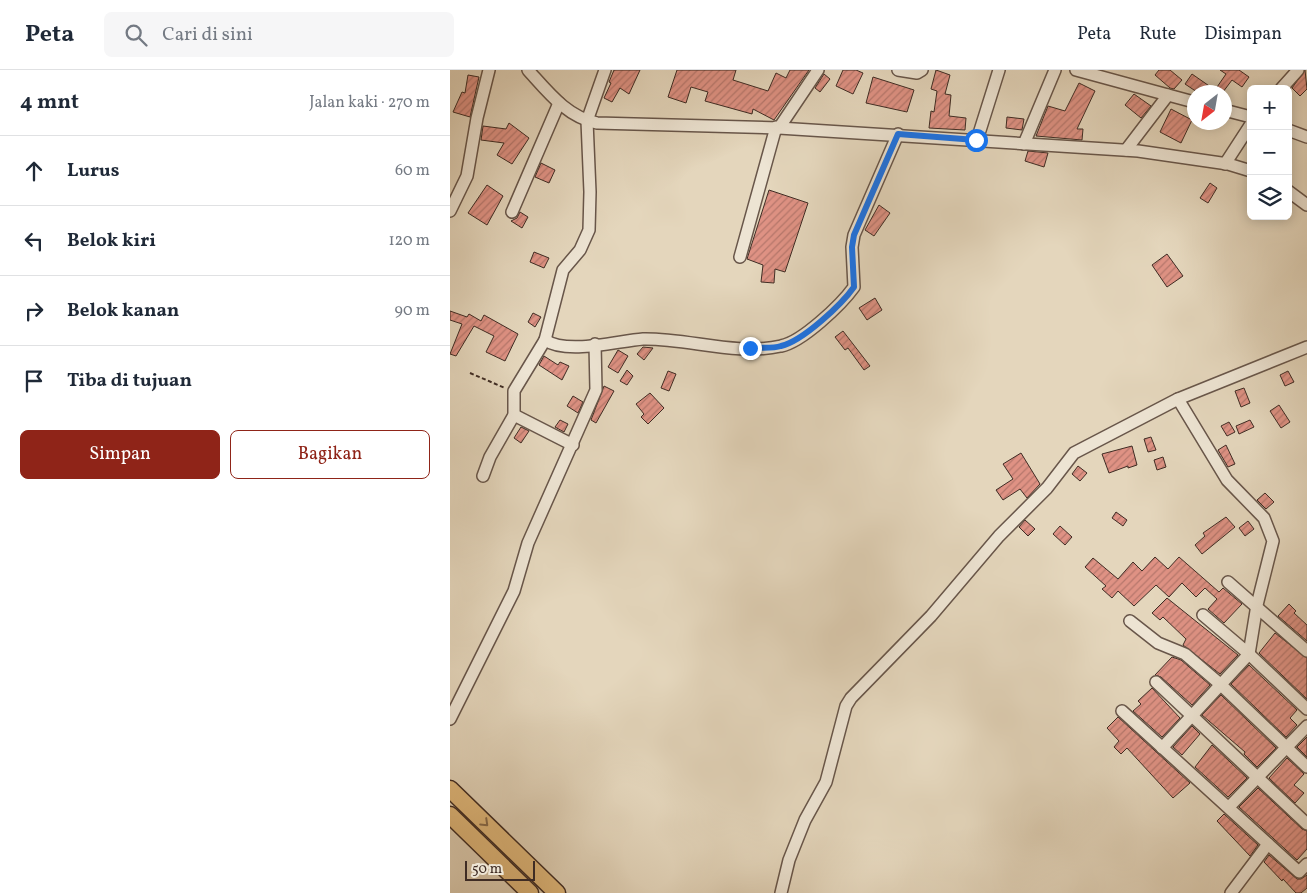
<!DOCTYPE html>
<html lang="id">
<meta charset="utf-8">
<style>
:root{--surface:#fff;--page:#f6f6f7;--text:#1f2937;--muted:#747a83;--line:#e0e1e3;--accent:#8f2418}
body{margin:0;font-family:Vollkorn,serif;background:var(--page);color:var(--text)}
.controls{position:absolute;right:15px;top:15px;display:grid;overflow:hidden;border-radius:8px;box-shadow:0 2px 12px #0003}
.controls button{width:45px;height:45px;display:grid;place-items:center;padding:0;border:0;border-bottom:1px solid var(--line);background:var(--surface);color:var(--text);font:25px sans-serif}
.compass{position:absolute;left:737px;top:15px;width:45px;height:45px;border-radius:50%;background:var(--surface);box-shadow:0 2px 12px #0003;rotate:211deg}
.scale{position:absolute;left:15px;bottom:12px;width:70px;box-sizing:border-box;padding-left:5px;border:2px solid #3f2c24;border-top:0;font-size:14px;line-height:18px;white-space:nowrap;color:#3f2c24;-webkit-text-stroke:4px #ede4d3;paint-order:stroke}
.stop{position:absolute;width:15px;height:15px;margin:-11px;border:4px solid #1a73e8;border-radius:50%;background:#fff}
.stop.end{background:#1a73e8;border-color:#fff;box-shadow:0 1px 5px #0008}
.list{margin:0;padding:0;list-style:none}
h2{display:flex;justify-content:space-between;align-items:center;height:65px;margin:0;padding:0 20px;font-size:21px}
h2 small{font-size:16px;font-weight:400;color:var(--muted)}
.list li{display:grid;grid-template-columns:32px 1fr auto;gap:15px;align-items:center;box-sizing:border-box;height:70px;padding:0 20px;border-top:1px solid var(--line)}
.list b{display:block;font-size:19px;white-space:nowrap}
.list em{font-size:16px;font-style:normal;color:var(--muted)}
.actions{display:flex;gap:10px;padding:15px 20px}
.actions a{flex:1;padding:11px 0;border:1px solid var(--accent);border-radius:8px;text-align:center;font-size:18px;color:var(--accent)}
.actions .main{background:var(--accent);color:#fff}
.icon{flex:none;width:28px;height:28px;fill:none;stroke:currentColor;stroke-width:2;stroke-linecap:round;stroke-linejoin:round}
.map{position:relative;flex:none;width:857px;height:823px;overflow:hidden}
header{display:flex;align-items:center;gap:30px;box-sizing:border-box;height:70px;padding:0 25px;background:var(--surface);border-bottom:1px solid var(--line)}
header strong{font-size:24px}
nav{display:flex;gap:28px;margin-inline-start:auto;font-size:18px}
.search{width:350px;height:45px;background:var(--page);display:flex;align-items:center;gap:12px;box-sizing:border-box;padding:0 18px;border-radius:8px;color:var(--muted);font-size:19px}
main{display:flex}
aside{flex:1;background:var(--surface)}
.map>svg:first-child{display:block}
</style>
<header>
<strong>Peta</strong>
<div class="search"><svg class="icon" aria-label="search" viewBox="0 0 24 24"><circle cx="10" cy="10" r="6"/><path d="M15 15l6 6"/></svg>Cari di sini</div>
<nav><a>Peta</a><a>Rute</a><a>Disimpan</a></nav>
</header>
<main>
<aside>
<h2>4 mnt<small>Jalan kaki · 270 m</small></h2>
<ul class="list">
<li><svg class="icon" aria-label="ahead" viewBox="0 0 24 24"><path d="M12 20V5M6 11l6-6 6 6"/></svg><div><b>Lurus</b></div><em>60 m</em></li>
<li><svg class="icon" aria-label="left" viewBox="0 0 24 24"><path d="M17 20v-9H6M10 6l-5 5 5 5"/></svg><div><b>Belok kiri</b></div><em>120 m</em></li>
<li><svg class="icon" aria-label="right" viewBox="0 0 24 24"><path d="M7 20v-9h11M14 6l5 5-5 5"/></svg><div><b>Belok kanan</b></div><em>90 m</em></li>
<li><svg class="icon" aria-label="arrive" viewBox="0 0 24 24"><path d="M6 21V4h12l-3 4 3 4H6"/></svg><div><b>Tiba di tujuan</b></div></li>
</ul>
<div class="actions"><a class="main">Simpan</a><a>Bagikan</a></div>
</aside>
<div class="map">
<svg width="857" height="823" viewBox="0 0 857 823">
<defs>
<pattern id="building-hatch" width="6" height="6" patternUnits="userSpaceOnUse" patternTransform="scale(1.25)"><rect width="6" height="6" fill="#df9284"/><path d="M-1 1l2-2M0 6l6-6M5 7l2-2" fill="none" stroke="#b6776c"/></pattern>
</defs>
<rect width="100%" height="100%" fill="#e4d6bc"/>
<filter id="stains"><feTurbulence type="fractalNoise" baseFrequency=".004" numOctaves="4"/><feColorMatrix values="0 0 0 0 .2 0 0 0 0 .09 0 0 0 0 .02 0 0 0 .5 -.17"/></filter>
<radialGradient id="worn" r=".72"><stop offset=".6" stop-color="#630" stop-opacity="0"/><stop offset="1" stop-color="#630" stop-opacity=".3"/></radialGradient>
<g fill="url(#building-hatch)" stroke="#3f2c24">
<polygon points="164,0 190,0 179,24 170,18 162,32 154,28 161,13 159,12"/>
<polygon points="227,0 286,0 283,10 318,21 326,3 336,8 340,0 359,0 324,50 303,39 302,44 255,31 258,22 241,17 236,33 218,27"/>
<polygon points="393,0 406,0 413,3 403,24 386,16"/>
<polygon points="486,0 500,5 495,24 501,25 499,46 516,48 515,60 479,58 481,41 484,42 487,21 481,19"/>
<polygon points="709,0 720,0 732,10 724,19 720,18 705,5"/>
<polygon points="770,0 789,0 799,7 792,17 782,10 773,22 747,22 735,14 742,4 765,20 776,4"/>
<polygon points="855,0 857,19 850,26 842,18"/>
<polygon points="374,4 380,9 370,22 365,18"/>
<polygon points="18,5 29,7 20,47 3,42 12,22 15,23"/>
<polygon points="423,7 464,20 457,42 416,33"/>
<polygon points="629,13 645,21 627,59 633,59 632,70 586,66 598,36 615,41"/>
<polygon points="684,24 701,36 691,48 675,35"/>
<polygon points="721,39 742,50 731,73 710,62"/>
<polygon points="557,47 574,49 572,60 556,58"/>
<polygon points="59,53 79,68 62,94 47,85 54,73 31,70 33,56 56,59"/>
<polygon points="578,81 598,83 594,97 575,91"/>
<polygon points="91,93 105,100 99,113 85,107"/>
<polygon points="760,113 767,118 758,133 750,128"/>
<polygon points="37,115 53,126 37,155 18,143"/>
<polygon points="319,120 358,133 335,202 325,199 324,213 311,212 313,195 297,189"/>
<polygon points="429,135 440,143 424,166 415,160"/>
<polygon points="70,142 78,147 72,158 61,151 67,148"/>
<polygon points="84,182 99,188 94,198 80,192"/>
<polygon points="717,184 733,206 717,217 702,195"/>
<polygon points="425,228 432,240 417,250 409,238"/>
<polygon points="0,241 17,247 19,244 31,251 34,245 68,264 55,291 36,282 44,266 24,256 6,286 0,284 12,254 0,250"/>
<polygon points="83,243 91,247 85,257 78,252"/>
<polygon points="393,261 420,296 414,300 398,278 395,280 385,267"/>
<polygon points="193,277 203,278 194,290 187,284"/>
<polygon points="168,280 178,286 168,303 158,297"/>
<polygon points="94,286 108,295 110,292 119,296 112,310 89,295"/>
<polygon points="177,300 183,306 177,315 170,311"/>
<polygon points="218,301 226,304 219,321 211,318"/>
<polygon points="838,301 844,312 835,316 830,305"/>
<polygon points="154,316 164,321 146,353 141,350"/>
<polygon points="794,318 800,333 791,337 785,321"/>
<polygon points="200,323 214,338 198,354 191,347 194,344 186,334"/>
<polygon points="123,326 133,332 128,343 117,336"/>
<polygon points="829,335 840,352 831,358 820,341"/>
<polygon points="110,350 118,354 114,362 105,357"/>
<polygon points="800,350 804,357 789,364 786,356"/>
<polygon points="779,352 785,362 777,366 771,356"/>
<polygon points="71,357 79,361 71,373 64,368"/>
<polygon points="701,367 706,380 698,382 694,369"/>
<polygon points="776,375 785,394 778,397 768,380"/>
<polygon points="682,376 687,395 678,398 678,396 659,403 652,384"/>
<polygon points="571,383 590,414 577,428 570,419 553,430 546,420 563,409 553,394"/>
<polygon points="713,387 716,397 707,400 704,390"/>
<polygon points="628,396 637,403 630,411 622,404"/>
<polygon points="815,423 824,432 816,439 807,430"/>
<polygon points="666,442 677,450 673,456 662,448"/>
<polygon points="776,447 785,457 752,484 745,475 755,466 753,463"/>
<polygon points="575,450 585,459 578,466 569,457"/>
<polygon points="798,451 804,459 795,466 789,458"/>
<polygon points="610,456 622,467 615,475 603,464"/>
<polygon points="705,487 718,499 729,487 769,522 773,518 792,534 774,553 758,539 767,529 755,518 746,527 732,513 719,527 706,515 684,536 668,521 662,528 652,519 656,516 635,497 643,488 668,509 683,492 692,501"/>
<polygon points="717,528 788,585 770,604 733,575 736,569 713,547 710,550 702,543"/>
<polygon points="839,534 846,541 844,543 857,555 857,571 828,546"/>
<polygon points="825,563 857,588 857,629 809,583"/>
<polygon points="722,587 731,590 760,615 742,635 711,607 705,605"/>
<polygon points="799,595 847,640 840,648 847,655 836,667 781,614"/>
<polygon points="702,618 730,648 712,667 683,641 691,634 688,631"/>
<polygon points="771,625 826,678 807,697 794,684 795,682 752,645"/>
<polygon points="668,647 740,713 723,728 677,678 671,684 664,677 669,671 657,658"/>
<polygon points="742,656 750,664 732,685 723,677"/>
<polygon points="857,667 857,687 847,677"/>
<polygon points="762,675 797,708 778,727 745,697"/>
<polygon points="837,688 854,704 844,715 854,723 845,733 819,708"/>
<polygon points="808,718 852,759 857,761 857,779 847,790 789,737"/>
<polygon points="774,744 808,775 800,786 767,751"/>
<polygon points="819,785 847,809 851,809 857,805 857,818 851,823 846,823 833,809 832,811 814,792"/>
</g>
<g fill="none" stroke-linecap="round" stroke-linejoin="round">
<g stroke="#68564a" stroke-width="14">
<g id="minor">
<path d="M78 0C98 22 117 47 147 53L329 58 688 81 778 94 801 101"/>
<polyline points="448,0 467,3 472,0"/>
<polyline points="626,0 718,25"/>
<polyline points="831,19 848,0"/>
<polyline points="774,40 801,47"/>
<polyline points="329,58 368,0"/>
<polyline points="838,60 857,67"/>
<polyline points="527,70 549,0"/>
<polyline points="574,74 605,0"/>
<polyline points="676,80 718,25 744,32"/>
<polyline points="775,94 801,54"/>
<polyline points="838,121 857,135"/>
<polyline points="0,141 17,106 27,48 39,0"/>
<polyline points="62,142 109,33"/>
<polyline points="290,187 326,57"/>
<polyline points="95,270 113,200 130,180 139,160 140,122 137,51 155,0"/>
<polyline points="64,345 123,375"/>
<path d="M33 406 40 387 64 345V321L95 270C117 285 167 271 193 269 238 268 286 286 331 276 352 272 391 235 404 217L402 177 404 165 448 64"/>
<polyline points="778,512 857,581"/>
<polyline points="753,545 799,584 857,639"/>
<polyline points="680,551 708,573 735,584 770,614 857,697"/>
<polyline points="706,612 857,754"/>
<polyline points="672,641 849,802 857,794"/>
<polyline points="0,649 64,521 78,473 146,320 145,274"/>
<polyline points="712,678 799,584 807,535 823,471 814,448 777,410 728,329"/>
<polyline points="779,737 857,656"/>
<polyline points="331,823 339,790 355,750 376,712 396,636 401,628 481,546 549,466 597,418 624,383 728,329 857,277"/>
<polyline points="781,823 818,774"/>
</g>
</g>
<g stroke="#3f2c24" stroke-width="19">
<g id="highway">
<polyline points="0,719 107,823"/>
<polyline points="0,745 80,823"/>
</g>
</g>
<polyline stroke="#3f2c24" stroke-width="2" stroke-dasharray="4 2.5" stroke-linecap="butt" points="20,303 55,318"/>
<use href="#minor" stroke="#ede4d3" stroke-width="11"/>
<use href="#highway" stroke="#e2bb7e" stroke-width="16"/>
</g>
<defs><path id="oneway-chevron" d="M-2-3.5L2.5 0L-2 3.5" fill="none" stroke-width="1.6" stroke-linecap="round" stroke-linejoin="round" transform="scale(1.25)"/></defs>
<use stroke="#886c4c" href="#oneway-chevron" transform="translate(35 753) rotate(44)"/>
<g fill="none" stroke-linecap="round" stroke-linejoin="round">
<path stroke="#1a73e8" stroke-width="6" d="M300 278C310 277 322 279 331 276 353 271 392 234 404 217L402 177 404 165 448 64 526 70"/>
</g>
<rect width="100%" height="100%" filter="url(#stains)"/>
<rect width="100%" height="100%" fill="url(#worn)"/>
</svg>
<div class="controls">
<button>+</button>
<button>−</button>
<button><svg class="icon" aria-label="layers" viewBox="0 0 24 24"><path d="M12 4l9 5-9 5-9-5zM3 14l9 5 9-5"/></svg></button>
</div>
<svg class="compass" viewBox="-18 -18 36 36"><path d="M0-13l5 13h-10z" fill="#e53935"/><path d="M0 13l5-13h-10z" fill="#747a83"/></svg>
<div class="scale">50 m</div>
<div class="stop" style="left:526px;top:70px"></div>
<div class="stop end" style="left:300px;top:278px"></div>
</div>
</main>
